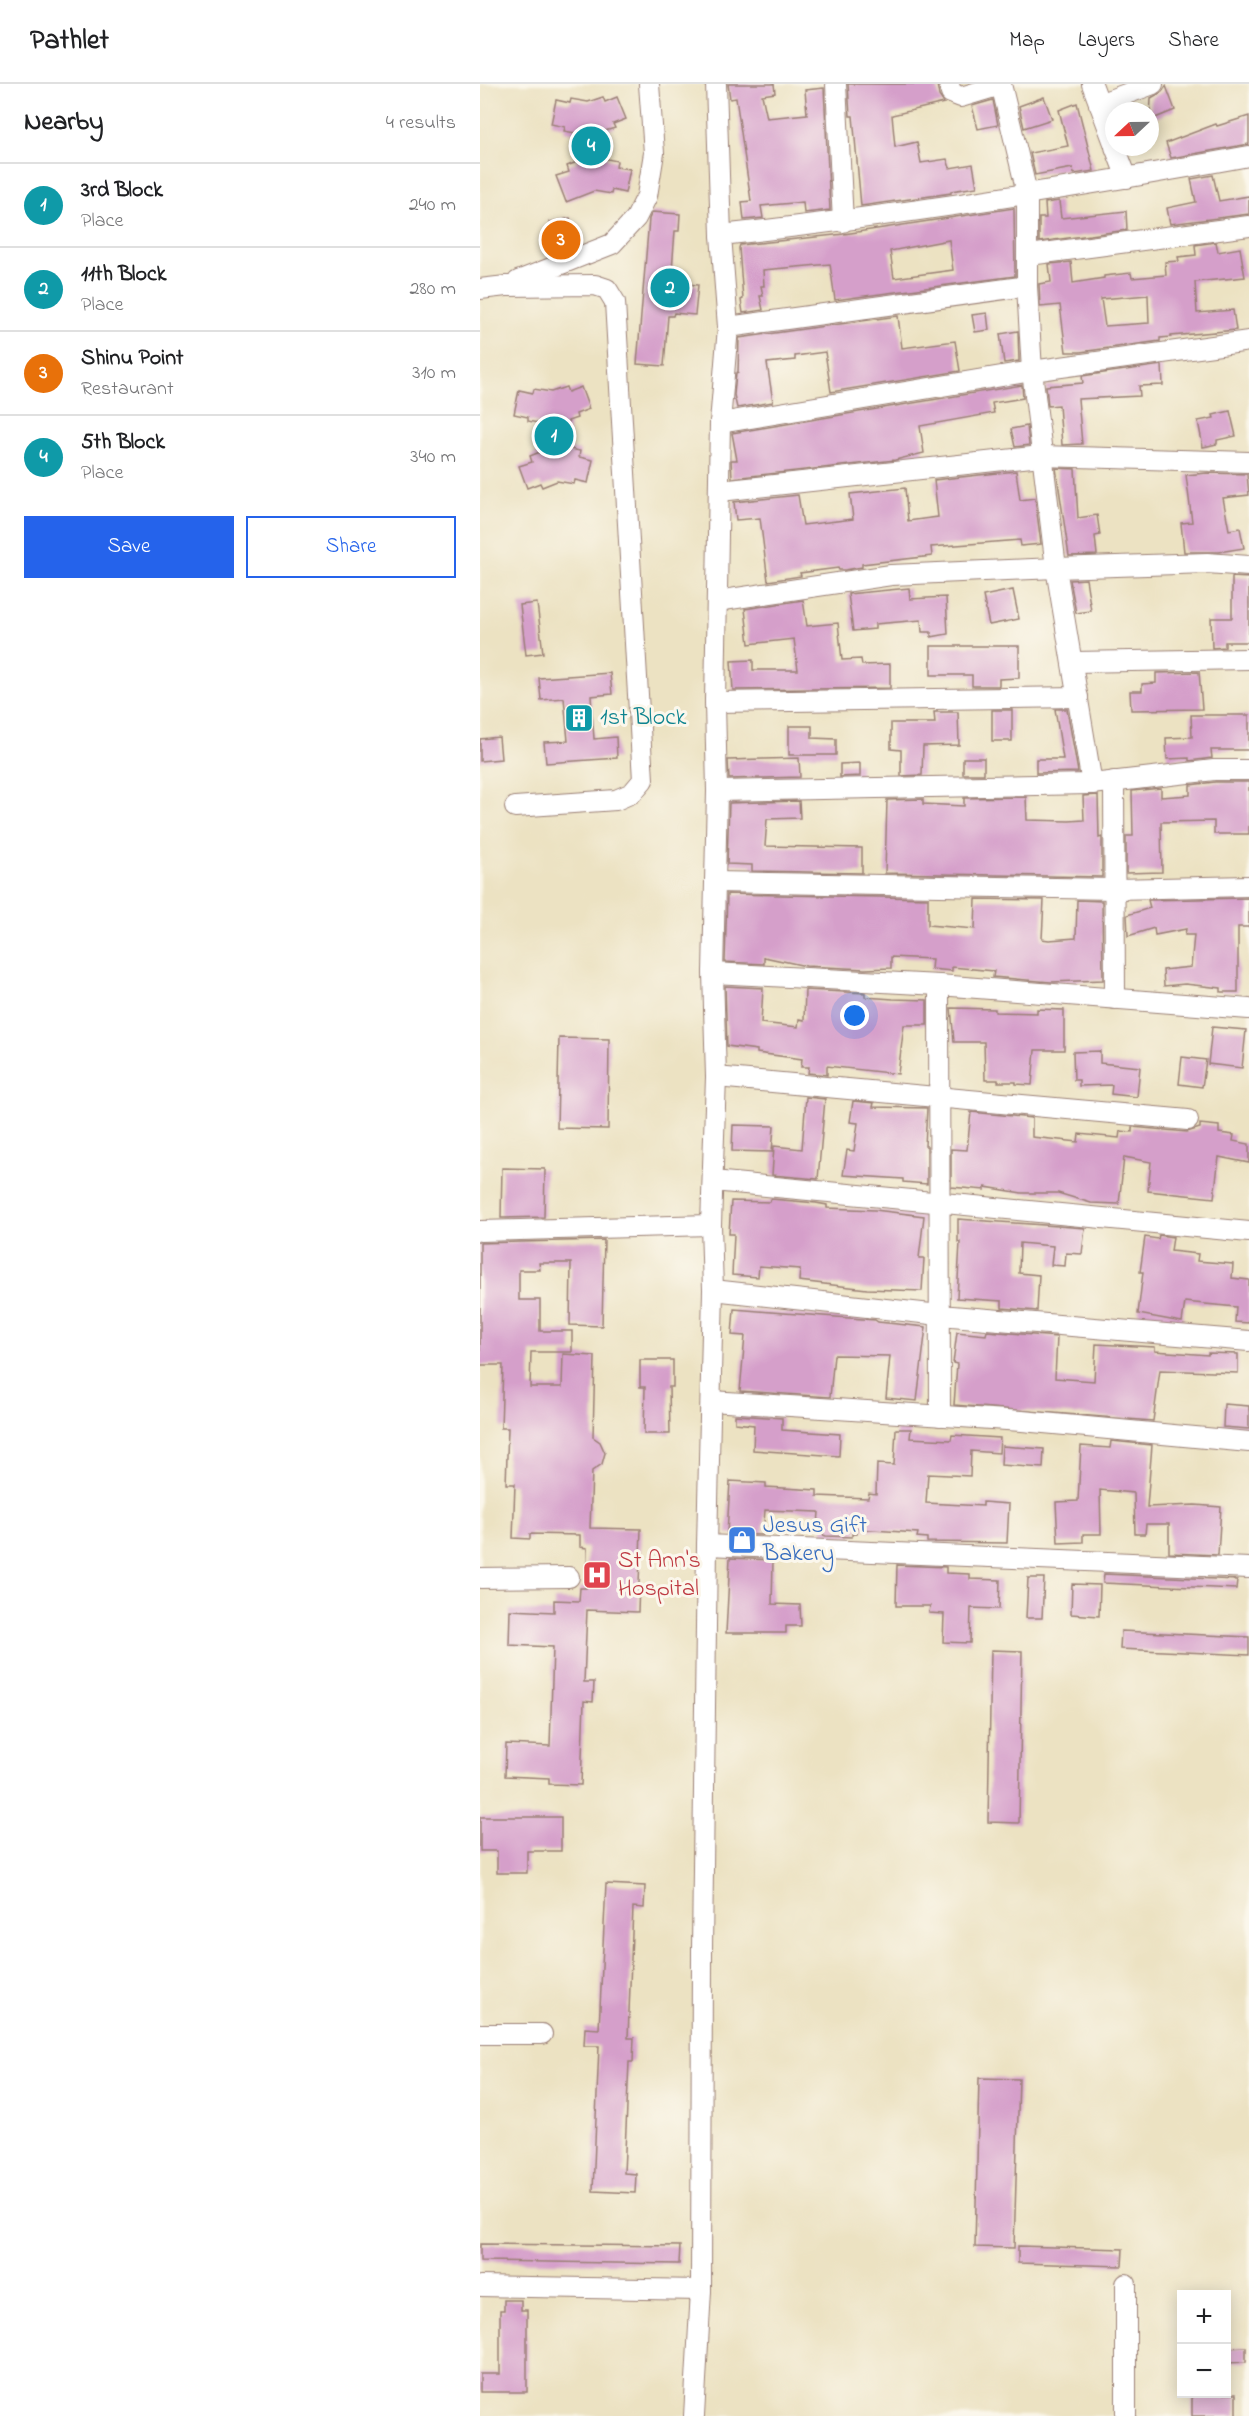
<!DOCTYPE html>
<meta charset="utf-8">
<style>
:root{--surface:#fff;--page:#f6f6f6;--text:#202124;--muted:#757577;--line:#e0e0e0;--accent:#2563eb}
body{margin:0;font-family:"Indie Flower",sans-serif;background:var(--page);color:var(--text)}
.controls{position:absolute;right:18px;bottom:18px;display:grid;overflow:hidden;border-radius:0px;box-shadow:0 3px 15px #0003}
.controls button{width:54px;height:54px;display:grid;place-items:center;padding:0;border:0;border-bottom:2px solid var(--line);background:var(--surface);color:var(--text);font:30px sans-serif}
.compass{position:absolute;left:625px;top:18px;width:54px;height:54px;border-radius:50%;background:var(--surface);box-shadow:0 3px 15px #0003;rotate:248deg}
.you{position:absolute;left:375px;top:932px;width:21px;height:21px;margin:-15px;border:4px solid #fff;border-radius:50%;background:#1a73e8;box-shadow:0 0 0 9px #1a73e833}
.badge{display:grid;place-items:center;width:39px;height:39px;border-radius:50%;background:var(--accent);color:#fff;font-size:20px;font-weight:700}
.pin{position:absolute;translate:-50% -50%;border:3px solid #fff;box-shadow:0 2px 6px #0006}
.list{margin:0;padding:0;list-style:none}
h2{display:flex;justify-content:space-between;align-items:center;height:78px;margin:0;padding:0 24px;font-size:26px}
h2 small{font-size:20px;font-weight:400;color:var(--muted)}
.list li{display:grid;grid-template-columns:39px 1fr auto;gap:18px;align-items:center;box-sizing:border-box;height:84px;padding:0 24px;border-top:2px solid var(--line)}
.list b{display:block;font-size:22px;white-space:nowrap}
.list p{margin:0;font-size:20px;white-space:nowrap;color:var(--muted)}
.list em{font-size:20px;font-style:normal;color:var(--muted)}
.actions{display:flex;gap:12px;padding:18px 24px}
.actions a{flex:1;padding:14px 0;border:2px solid var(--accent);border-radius:0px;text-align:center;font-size:21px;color:var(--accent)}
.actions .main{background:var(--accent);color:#fff}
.map{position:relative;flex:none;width:769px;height:2332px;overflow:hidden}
header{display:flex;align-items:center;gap:36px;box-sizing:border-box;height:84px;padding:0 30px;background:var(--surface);border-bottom:2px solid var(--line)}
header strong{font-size:28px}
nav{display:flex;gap:33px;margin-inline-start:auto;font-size:21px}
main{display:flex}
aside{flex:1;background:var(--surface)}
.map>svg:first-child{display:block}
</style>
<header>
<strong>Pathlet</strong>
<nav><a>Map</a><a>Layers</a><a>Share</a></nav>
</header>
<main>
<aside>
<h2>Nearby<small>4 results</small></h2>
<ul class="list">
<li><span class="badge" style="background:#0f9aa8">1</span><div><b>3rd Block</b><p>Place</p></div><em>240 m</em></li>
<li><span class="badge" style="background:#0f9aa8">2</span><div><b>11th Block</b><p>Place</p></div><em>280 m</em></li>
<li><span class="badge" style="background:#e8710a">3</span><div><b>Shinu Point</b><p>Restaurant</p></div><em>310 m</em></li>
<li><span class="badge" style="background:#0f9aa8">4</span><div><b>5th Block</b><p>Place</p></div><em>340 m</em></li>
</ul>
<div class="actions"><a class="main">Save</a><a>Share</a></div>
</aside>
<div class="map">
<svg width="769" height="2332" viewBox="0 0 769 2332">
<rect width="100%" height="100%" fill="#fbf7ec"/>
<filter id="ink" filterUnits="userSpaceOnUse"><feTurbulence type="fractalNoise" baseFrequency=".0167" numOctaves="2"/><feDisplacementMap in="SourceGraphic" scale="12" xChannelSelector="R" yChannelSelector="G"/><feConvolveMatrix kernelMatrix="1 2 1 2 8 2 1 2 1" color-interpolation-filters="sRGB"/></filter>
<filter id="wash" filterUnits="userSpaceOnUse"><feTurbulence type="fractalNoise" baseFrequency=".008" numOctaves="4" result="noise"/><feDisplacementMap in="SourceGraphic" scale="24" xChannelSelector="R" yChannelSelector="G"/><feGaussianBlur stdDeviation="1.35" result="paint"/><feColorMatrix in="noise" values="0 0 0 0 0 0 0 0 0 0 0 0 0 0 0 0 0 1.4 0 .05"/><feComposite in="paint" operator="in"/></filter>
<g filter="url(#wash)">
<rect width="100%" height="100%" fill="#ece2c2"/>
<g id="blocks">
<g fill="#d59fca" fill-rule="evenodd">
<polygon points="248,0 294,0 295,9 282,11 287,34 327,30 325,6 344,4 350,126 324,129 323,118 281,122 283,134 264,136 262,118 271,117 256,14 250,15"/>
<polygon points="368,0 457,0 459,12 464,19 412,31 415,63 437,58 441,79 467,75 470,84 493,80 497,103 471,107 471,109 381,122 373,32 370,32"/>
<polygon points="686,2 695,26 670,36 671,14 682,8"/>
<polygon points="123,13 125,18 137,13 146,35 133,40 135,44 125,47 127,75 137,77 136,83 150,85 145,109 132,106 131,110 114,107 86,118 76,92 89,88 87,82 97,78 95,49 84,47 85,43 71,40 76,16 90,19 91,15 108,18"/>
<polygon points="564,13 572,35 544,44 539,22"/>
<polygon points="513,16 518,41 498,45 492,22"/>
<polygon points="597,19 614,87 594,90 593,84 555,91 550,69 588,62 579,26"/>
<polygon points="769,32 769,60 691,74 686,59 736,40 737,42"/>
<polygon points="733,91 739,117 769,112 769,130 690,140 687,124 716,118 711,95"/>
<polygon points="579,117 581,134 646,127 647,146 559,158 559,134 566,134 565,119"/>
<path d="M534 124 535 192 355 216 350 180 283 186 284 202H281L283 212H280L283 226 263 229 261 216 263 215 259 164 260 161 364 150ZM469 156 473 186 414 194 410 167Z"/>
<polygon points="172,128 200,130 199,147 195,147 191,199 218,201 215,231 194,229 193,232 188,232 184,282 157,280 169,135"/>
<polygon points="90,134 94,149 90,150 93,163 72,171 70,157 74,156 70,138"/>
<path d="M736 158 738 168 760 164 765 193 715 198 717 229 753 226 756 246 691 252V253L680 254V257L600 268H586L580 221 560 223 559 200 571 198 569 180 591 178 593 199 624 194V192L651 189 652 194 686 191 685 178 699 177 698 173 716 171 715 161ZM668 211 669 239 625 242 621 215Z"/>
<polygon points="507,229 509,246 495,248 492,231"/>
<polygon points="418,232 422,264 475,257 480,287 351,308 345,268 315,272 315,276 287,279 293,318 257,324 254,311 256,289 258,288 259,254"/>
<polygon points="538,247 539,277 524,279 520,250"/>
<polygon points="682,281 683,301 659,302 660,312 598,315 602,360 582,361 579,321 568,322 566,302 603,299 602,292"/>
<polygon points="542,301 543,314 512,319 514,329 440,342 444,369 415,376 252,394 251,376 257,376 252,349"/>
<polygon points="86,303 88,308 101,303 109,325 96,330 97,334 88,337 90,365 100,367 99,373 113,376 108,399 95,396 94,400 77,397 62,403 60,399 47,404 39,382 52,378 50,372 60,368 58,339 48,337 48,333 34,330 39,306 53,309 54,305 71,308"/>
<polygon points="750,327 756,352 737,356 737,360 723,363 718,337 734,334 733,331"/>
<polygon points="547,342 549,361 535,363 531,345"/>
<polygon points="576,384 595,385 598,434 617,431 620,451 615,452 617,471 589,472"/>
<polygon points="536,387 540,416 555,414 561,460 541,462 540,456 451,463 452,472 382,480 382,483 365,486 359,486 358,484 320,489 321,492 288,497 280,434 256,436 254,418 318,411 323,441 373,435 370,410 425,404 428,437 458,433 454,396"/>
<polygon points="727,389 767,390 769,411 743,414 749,446 760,444 764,464 739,468 704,468 701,439 712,438 706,391"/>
<polygon points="752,493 769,494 769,558 745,558 745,563 732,564 731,534 752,534"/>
<polygon points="606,495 611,527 596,529 590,496"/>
<polygon points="429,504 430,515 466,513 468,550 451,553 451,548 442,548 441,536 395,540 395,545 373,547 368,510"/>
<polygon points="533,506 539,535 509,541 503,512"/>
<polygon points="323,516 327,542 358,539 362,576 381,575 382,581 410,580 410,604 253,606 251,577 273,576 273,586 318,586 314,555 269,560 265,525"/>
<polygon points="57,519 63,569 46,571 40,521"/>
<polygon points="451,562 539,562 539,594 519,595 519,602 492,602 492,591 451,591"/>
<polygon points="719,588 722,625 651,626 650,607 662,607 662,600 676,599 676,589"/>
<polygon points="130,589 132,610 111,612 114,655 136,653 137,674 66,679 64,658 88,657 84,614 61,616 59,594"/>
<polygon points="575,625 587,625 598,688 556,689 556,675 583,675"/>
<rect x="512" y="626" width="20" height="31"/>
<polygon points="454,628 478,628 479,661 443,662 442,691 421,692 421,666 411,665 411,639 455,639"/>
<polygon points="711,631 769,631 769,666 731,666 732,674 709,677 709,674 687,675 686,654 712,653"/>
<polygon points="309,642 332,642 332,654 356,655 356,671 309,671"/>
<polygon points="19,653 21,675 0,677 0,655"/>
<polygon points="319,674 320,693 249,695 248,676"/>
<rect x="483" y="674" width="21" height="16"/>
<polygon points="380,679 380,692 360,693 360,680"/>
<polygon points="735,698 769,698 769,750 734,750 734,737 681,738 682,788 646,789 646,752 653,752 652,707 681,704 681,713 710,711 710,701"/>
<polygon points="618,711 619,754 622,753 622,793 405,789 407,716 443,715 443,720 484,722 484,714 546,713 547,736 589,737 604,736 603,712"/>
<polygon points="319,717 320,734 287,735 285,762 382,764 382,789 272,787 272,781 247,780 249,719"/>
<polygon points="247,810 448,814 448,841 495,845 496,815 564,816 562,855 569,856 596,854 597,816 622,817 623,896 571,898 513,893 514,887 472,883 472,887 451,885 452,875 411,873 411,884 385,885 326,882 284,873 284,880 245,878"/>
<polygon points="769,814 769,843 758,843 758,908 741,908 741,904 705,900 684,902 683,886 711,883 714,851 705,851 706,845 675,851 674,844 648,852 647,831 670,824 668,816"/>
<polygon points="245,902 283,904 281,939 318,943 319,935 324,936 325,906 385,909 385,913 413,915 447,916 447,941 424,941 418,990 347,982 347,991 328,989 329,983 321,983 322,975 277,969 277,966 247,962"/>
<polygon points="471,924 515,925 515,928 557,929 557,925 584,926 584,966 555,966 552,1001 536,1000 536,998 518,998 518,996 505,996 504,958 474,958"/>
<polygon points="732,943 766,946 762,984 728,980"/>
<polygon points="79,954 129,955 128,1045 77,1044"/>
<polygon points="620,967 620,979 660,983 657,1013 631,1010 632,1001 599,1002 599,996 594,996 593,968"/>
<polygon points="702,973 726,976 722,1003 699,1000"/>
<polygon points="326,1013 345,1015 338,1095 292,1091 294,1062 322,1065"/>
<polygon points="373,1017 394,1019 393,1023 447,1024 445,1062 447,1062 447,1100 423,1098 423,1095 363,1091 367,1066 374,1067 378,1039 370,1038"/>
<polygon points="491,1028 552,1034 552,1053 598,1058 599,1050 639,1054 640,1047 652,1048 652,1043 707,1048 720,1044 720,1040 739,1042 739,1049 754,1051 753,1057 769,1060 769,1079 739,1073 734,1114 668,1107 671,1078 644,1073 639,1120 611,1119 578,1109 542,1109 505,1103 505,1106 471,1103 471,1065 487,1066"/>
<polygon points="253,1041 294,1042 292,1068 252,1067"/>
<polygon points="22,1084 65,1085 64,1133 21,1134"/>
<polygon points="291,1115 336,1119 347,1121 347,1124 395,1126 444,1132 439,1174 444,1174 442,1207 387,1205 319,1197 320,1185 279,1182 278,1193 252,1191 254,1150 249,1150 251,1117 290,1118"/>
<polygon points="478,1135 605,1144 602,1170 586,1169 585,1182 571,1181 573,1162 540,1159 539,1189 559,1191 557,1227 522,1224 522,1217 477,1214 480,1158 478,1158"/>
<polygon points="679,1151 693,1153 691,1167 718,1170 717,1177 753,1180 752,1194 769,1196 769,1239 755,1238 756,1223 705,1218 702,1238 658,1230 663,1188 660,1188 665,1153 678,1155"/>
<polygon points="124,1156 122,1242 90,1241 91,1179 59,1179 60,1186 39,1186 39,1216 60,1216 60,1247 92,1247 92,1268 51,1268 50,1303 82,1303 83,1270 115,1272 113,1353 120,1358 125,1369 122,1380 112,1387 110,1444 161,1445 158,1528 107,1526 104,1598 114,1598 113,1618 104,1617 101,1701 69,1700 69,1694 25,1692 26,1660 70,1662 73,1563 29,1561 30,1526 74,1528 74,1516 99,1517 100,1504 106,1504 107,1464 100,1463 100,1451 50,1450 50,1455 33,1454 35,1400 26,1400 28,1344 21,1344 23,1281 0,1281 0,1159"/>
<polygon points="254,1225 395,1236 398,1238 446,1243 437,1317 406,1314 410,1272 354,1271 350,1313 260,1307 265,1252 252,1251"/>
<polygon points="507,1247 577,1253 575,1294 614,1297 616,1260 675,1263 675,1267 728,1271 728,1269 758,1270 758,1289 680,1286 673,1337 474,1321 477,1280 473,1279 477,1248 506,1251"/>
<polygon points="160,1276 193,1276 193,1303 189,1303 190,1350 164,1350 165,1303 160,1303"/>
<polygon points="744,1320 769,1322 769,1345 743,1343"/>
<polygon points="255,1331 302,1334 302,1346 360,1350 359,1372 273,1366 274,1341 255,1339"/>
<polygon points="416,1345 431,1345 430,1354 471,1356 472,1351 520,1354 519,1369 491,1367 490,1392 448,1390 446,1419 503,1422 503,1418 529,1420 527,1459 447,1458 447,1454 437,1453 438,1449 377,1445 377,1450 372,1450 372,1453 346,1452 343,1451 343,1441 338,1441 339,1428 285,1426 283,1451 247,1450 250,1397 286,1399 286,1403 337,1406 337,1412 388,1414 389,1409 396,1410 397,1380 414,1381"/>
<polygon points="631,1357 672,1361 667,1423 715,1421 741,1423 738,1471 689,1469 689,1440 666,1440 665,1450 655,1450 654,1409 620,1406 621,1450 603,1450 603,1458 578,1459 576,1418 598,1417 601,1362 630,1364"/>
<polygon points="522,1362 564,1365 563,1384 521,1381"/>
<polygon points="250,1474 293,1476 292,1520 320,1521 321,1542 306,1542 306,1549 246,1549"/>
<polygon points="417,1481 466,1483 466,1489 490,1490 490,1495 520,1496 519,1525 491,1524 490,1559 463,1558 464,1530 449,1529 450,1522 416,1522"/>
<polygon points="624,1490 757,1496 756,1505 623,1499"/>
<polygon points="548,1494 564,1494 562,1534 546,1534"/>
<polygon points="592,1500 620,1501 619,1532 591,1530"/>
<polygon points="641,1547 769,1553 769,1571 640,1565"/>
<polygon points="511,1566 542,1567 539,1739 508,1738"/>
<polygon points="0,1733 81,1733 81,1767 47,1767 47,1789 17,1789 17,1767 0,1767"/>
<polygon points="126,1800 165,1802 164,1824 153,1823 148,1954 154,1954 153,1978 149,1978 144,2089 156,2090 155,2109 113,2107 119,1962 104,1962 105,1944 119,1945"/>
<polygon points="499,1994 539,1995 534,2164 495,2163"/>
<polygon points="0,2160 200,2162 199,2180 0,2177"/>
<polygon points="538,2162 643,2165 642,2182 538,2179"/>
<polygon points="24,2216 41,2216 41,2226 47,2226 47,2308 0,2308 0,2290 20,2290 20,2226 24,2226"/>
<polygon points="766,2263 766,2278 747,2279 747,2264"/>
<rect x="712" y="2310" width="44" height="22"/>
</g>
</g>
</g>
<g filter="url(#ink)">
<use href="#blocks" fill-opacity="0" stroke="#9b8076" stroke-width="1.5"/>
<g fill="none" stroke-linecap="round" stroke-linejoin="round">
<g stroke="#9b8076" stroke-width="22">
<g id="minor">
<polyline points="356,0 363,138"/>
<polyline points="469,0 471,9 481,13 521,1"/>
<polyline points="612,0 634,59"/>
<polyline points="619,20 673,0"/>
<polyline points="635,63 647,94"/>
<path d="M241 151C418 132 594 104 769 72"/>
<polyline points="549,171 769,142"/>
<polyline points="38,197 132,160 156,134 167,112 174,69 169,0"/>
<polyline points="0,205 26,202 115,201 127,205 135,218 163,696 152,709 136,716 35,723"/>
<polyline points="248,243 547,202"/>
<polyline points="240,339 552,287 769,257"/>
<polyline points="240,407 561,372 769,378"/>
<polyline points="237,517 411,491 576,484 552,287 547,202 547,109 521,0"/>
<polyline points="593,578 769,575"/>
<polyline points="235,618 598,613"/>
<polyline points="634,697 635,915"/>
<polyline points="612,700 576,484 727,479 769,482"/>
<polyline points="237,707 612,700 734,686 769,686"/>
<polyline points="235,798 635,805 769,802"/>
<polyline points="233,889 459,901 769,925"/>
<polyline points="459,901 460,1332"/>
<polyline points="236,993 708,1036"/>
<polyline points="233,1097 769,1148"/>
<polyline points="0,1147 231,1141"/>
<polyline points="233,1206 460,1231 769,1257"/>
<polyline points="231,1317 542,1337 769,1358"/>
<polyline points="227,1461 769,1484"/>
<polyline points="0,1494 89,1493"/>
<polyline points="0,1950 62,1950"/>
<polyline points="0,2202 221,2206"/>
<polyline points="214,2332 221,2206 222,1866 227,1461 233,1206 231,1141 236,993 233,889 237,707 235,618 240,339 248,243 241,151 236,0"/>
<polyline points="646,2332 646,2200"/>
</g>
</g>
<use href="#minor" stroke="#fff" stroke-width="20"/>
</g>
</g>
<defs>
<g id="building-square" transform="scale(1.5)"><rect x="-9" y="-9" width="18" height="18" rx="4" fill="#0f9aa8" stroke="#fbf7ec"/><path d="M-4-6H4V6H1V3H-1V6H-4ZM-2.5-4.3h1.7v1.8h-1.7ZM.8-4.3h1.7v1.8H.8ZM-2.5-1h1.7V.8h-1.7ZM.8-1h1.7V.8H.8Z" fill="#fff"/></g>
<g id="shop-square" transform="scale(1.5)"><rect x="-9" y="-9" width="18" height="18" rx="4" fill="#3f7fe0" stroke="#fbf7ec"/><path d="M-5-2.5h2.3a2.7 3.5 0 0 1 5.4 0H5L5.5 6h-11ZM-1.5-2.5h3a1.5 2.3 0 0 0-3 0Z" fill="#fff"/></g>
<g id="hospital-square" transform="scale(1.5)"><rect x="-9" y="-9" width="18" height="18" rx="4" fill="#e0444e" stroke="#fbf7ec"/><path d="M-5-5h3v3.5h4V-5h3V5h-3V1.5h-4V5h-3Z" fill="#fff"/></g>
</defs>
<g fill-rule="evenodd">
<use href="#building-square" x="99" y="634"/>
<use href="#shop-square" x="262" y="1456"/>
<use href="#hospital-square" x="117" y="1491"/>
</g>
<g text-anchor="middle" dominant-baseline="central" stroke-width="6" stroke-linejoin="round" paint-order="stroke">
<g font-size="24" fill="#0d838f" stroke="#fbf7ec" text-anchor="start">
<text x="120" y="634">1st Block</text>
</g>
<g font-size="24" fill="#366cbe" stroke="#fbf7ec" text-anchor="start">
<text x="283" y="1442">Jesus Gift<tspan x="283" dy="28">Bakery</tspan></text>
</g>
<g font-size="24" fill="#be3a42" stroke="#fbf7ec" text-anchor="start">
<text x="138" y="1477">St Ann's<tspan x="138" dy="28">Hospital</tspan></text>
</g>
</g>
</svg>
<div class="controls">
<button>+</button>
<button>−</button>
</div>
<svg class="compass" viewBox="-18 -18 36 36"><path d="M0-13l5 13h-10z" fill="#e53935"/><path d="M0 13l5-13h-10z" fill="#757577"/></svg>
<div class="you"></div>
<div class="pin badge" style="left:74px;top:352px;background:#0f9aa8">1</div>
<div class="pin badge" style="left:190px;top:204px;background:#0f9aa8">2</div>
<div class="pin badge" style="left:81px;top:156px;background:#e8710a">3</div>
<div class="pin badge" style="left:111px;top:62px;background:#0f9aa8">4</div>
</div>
</main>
